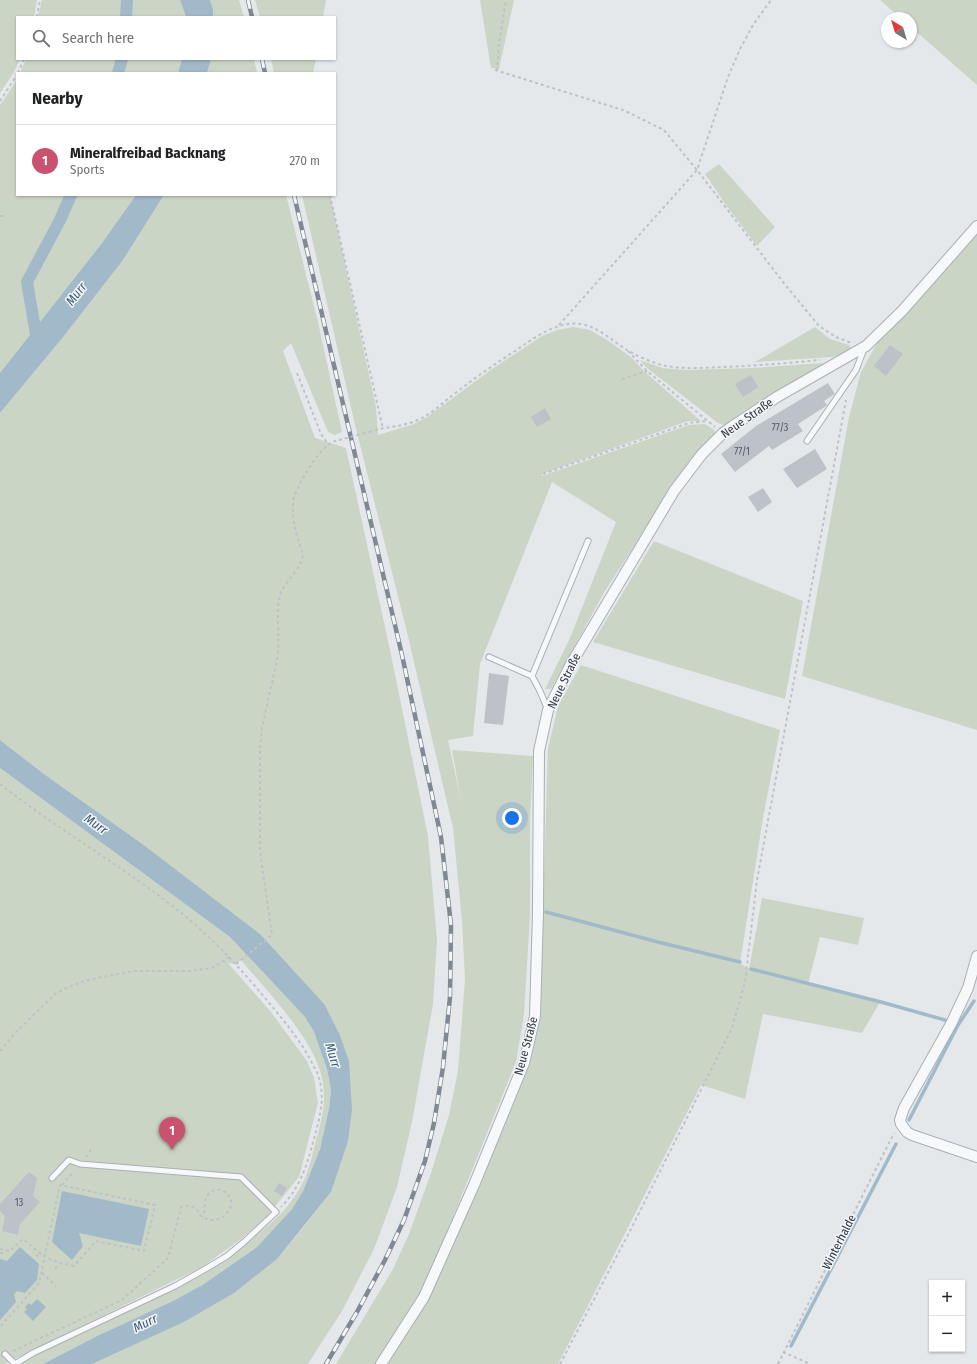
<!DOCTYPE html>
<meta charset="utf-8">
<style>
:root{--surface:#fff;--page:#f6f6f6;--text:#202124;--muted:#757577;--line:#e0e0e0;--accent:#c85270}
body{margin:0;font-family:"Fira Sans Condensed",sans-serif;background:var(--page);color:var(--text)}
.controls{position:absolute;right:12px;bottom:12px;display:grid;overflow:hidden;border-radius:0px;box-shadow:0 1px 3px #0004}
.controls button{width:36px;height:36px;display:grid;place-items:center;padding:0;border:0;border-bottom:1px solid var(--line);background:var(--surface);color:var(--text);font:20px sans-serif}
.compass{position:absolute;left:881px;top:12px;width:36px;height:36px;border-radius:50%;background:var(--surface);box-shadow:0 1px 3px #0004;rotate:322deg}
.you{position:absolute;left:512px;top:818px;width:14px;height:14px;margin:-10px;border:3px solid #fff;border-radius:50%;background:#1a73e8;box-shadow:0 0 0 6px #1a73e833}
.badge{display:grid;place-items:center;width:26px;height:26px;border-radius:50%;background:var(--accent);color:#fff;font-size:13px;font-weight:700}
.pin{position:absolute;translate:-50% -33px;filter:drop-shadow(0 1px 2px #0008)}
.pin::after{content:'';position:absolute;top:21px;width:14px;height:12px;background:inherit;clip-path:polygon(0 0,100% 0,50% 100%)}
.list{margin:0;padding:0;list-style:none}
h2{display:flex;justify-content:space-between;align-items:center;height:52px;margin:0;padding:0 16px;font-size:17px}
h2 small{font-size:13px;font-weight:400;color:var(--muted)}
.list li{display:grid;grid-template-columns:26px 1fr auto;gap:12px;align-items:center;box-sizing:border-box;height:72px;padding:0 16px;border-top:1px solid var(--line)}
.list b{display:block;font-size:15px;white-space:nowrap}
.list p{margin:0;font-size:13px;white-space:nowrap;color:var(--muted)}
.list em{font-size:13px;font-style:normal;color:var(--muted)}
.icon{flex:none;width:22px;height:22px;fill:none;stroke:currentColor;stroke-width:2;stroke-linecap:round;stroke-linejoin:round}
.map{position:relative;flex:none;width:977px;height:1364px;overflow:hidden}
.search{position:absolute;background:var(--surface);box-shadow:0 1px 3px #0004;left:16px;top:16px;width:320px;height:44px;display:flex;align-items:center;gap:10px;box-sizing:border-box;padding:0 14px;border-radius:0px;color:var(--muted);font-size:15px}
.panel{position:absolute;background:var(--surface);box-shadow:0 1px 3px #0004;left:16px;top:72px;width:320px;height:124px;border-radius:0px}
.map>svg:first-child{display:block}
</style>
<div class="map">
<svg width="977" height="1364" viewBox="0 0 977 1364">
<rect width="100%" height="100%" fill="#e4e8eb"/>
<g fill="#cbd5c6">
<polygon points="0,0 37,0 34,17 17,17 17,59 20,59 14,72 0,93"/>
<polygon points="42,0 180,0 186,17 38,17"/>
<polygon points="210,0 239,0 244,17 213,17 213,9"/>
<polygon points="255,0 326,0 323,17 260,17"/>
<polygon points="480,0 514,0 499,69 491,68"/>
<polygon points="880,0 977,0 977,85 911,27 911,18 901,18"/>
<polygon points="26,59 182,59 178,73 20,73"/>
<polygon points="211,59 254,59 257,73 207,73"/>
<polygon points="271,59 316,59 313,73 274,73"/>
<polygon points="17,80 17,195 136,195 102,243 0,373 0,105"/>
<polygon points="719,164 775,227 757,246 726,205 705,174"/>
<polygon points="164,195 286,195 318,322 342,432 335,435 328,432 291,343 283,351 315,438 346,448 390,650 428,836 437,940 433,1004 412,1122 397,1187 374,1249 342,1311 308,1364 92,1364 182,1323 277,1259 303,1228 331,1192 349,1061 340,1035 325,1005 141,843 44,774 0,740 0,413 64,336 123,260"/>
<polygon points="302,195 330,195 376,407 378,435 414,424 427,417 492,369 542,336 557,330 573,327 590,330 607,340 631,357 644,371 701,421 688,421 542,474 542,476 689,425 705,424 713,429 715,432 714,436 671,490 640,537 605,591 551,689 545,689 570,638 616,522 552,482 480,664 473,736 448,740 461,801 452,750 533,756 530,823 530,915 524,1015 516,1062 422,1293 375,1364 336,1364 393,1269 409,1234 431,1173 449,1115 458,1071 465,979 462,921 453,828 406,628 356,429"/>
<polygon points="977,232 977,730 802,676 849,417 861,372 877,343 898,321 946,269"/>
<polygon points="815,327 830,339 849,345 851,348 841,354 833,357 755,362"/>
<polygon points="640,360 663,368 685,370 752,368 823,363 822,366 727,424 723,425 718,423 647,368"/>
<polygon points="654,541 803,601 785,699 593,642"/>
<polygon points="581,665 780,730 763,818 740,963 749,969 762,898 864,918 858,945 820,937 808,984 880,1002 862,1033 763,1014 745,1099 701,1085 558,1364 385,1364 477,1187 503,1127 529,1062 543,910 548,749 558,706"/>
<path d="M0 768 230 937 305 1017 314 1032 327 1069 331 1090 329 1109 320 1149 303 1191 292 1209 257 1247 204 1284 173 1301 99 1335 43 1364H19L37 1354 208 1271C225 1260 238 1249 254 1237 276 1220 293 1204 305 1178 310 1166 313 1152 316 1140 323 1117 327 1098 321 1074 311 1036 266 990 241 960L236 964 228 963 271 1012 307 1061 314 1078 318 1103 299 1177 268 1215 241 1239 202 1267 5 1364H0Z"/>
</g>
<g fill="#a2b9c9">
<polygon points="180,0 210,0 213,9 213,17 186,17"/>
<polygon points="182,59 211,59 207,73 178,73"/>
<polygon points="136,195 164,195 123,260 64,336 0,413 0,373 102,243"/>
<polygon points="0,740 44,774 141,843 260,934 325,1005 340,1035 349,1061 352,1110 348,1141 331,1192 303,1227 277,1259 234,1293 182,1323 92,1364 43,1364 99,1335 173,1301 204,1284 257,1247 292,1209 303,1191 320,1149 329,1109 331,1090 327,1069 314,1032 305,1017 230,937 0,768"/>
<polygon points="62,1191 149,1209 141,1246 79,1233 83,1246 72,1260 52,1242"/>
<polygon points="20,1247 39,1264 37,1280 25,1293 17,1291 14,1294 16,1302 0,1320 0,1259 7,1261"/>
<polygon points="37,1299 46,1307 33,1321 24,1312 27,1309 25,1307 29,1303 31,1305"/>
</g>
<g fill="none" stroke-linecap="round" stroke-linejoin="round">
<g stroke="#a2b9c9" stroke-width="3.5">
<polyline points="546,912 658,942 740,962"/>
<polyline points="751,969 881,1002 945,1020"/>
<polyline points="909,1120 958,1025 974,1001"/>
<polyline points="791,1346 896,1144"/>
</g>
<g stroke="#a2b9c9" stroke-width="12">
<polyline points="126,17 127,0"/>
<polyline points="118,73 122,59"/>
<polyline points="38,346 27,282 60,220 71,195"/>
</g>
</g>
<g fill="#bcc2c8">
<polygon points="890,345 903,354 886,376 874,366"/>
<polygon points="751,375 758,387 743,397 735,384"/>
<polygon points="828,383 835,394 824,401 827,405 826,406 798,424 803,431 772,450 769,446 735,472 721,454 756,426"/>
<polygon points="545,408 551,419 537,427 531,417"/>
<polygon points="815,449 827,469 797,488 783,469"/>
<polygon points="763,488 772,502 758,512 748,497"/>
<polygon points="489,673 509,676 503,725 484,723"/>
<polygon points="29,1172 37,1178 33,1196 40,1202 20,1224 18,1235 2,1231 5,1216 0,1211 0,1204"/>
<polygon points="279,1183 287,1188 282,1196 274,1191"/>
</g>
<g fill="none" stroke-linecap="round" stroke-linejoin="round">
<g stroke="#a9afb5" stroke-width="7">
<g id="lane">
<polyline points="807,441 856,370 864,349"/>
<polyline points="489,657 532,676"/>
<polyline points="548,710 540,691 532,676 588,541"/>
<polyline points="5,1354 15,1364"/>
<polyline points="15,1364 33,1353 175,1286 207,1268 227,1256 244,1242 276,1212 241,1177 80,1164 69,1160 52,1178"/>
</g>
</g>
<g stroke="#a9afb5" stroke-width="12">
<g id="street">
<polyline points="977,956 968,988 951,1024 904,1108 900,1120 901,1124 907,1132 912,1135 977,1157"/>
<polyline points="381,1364 424,1297 474,1185 524,1063 535,1016 538,912 539,751 548,710 571,664 674,491 702,454 723,433 733,426 777,397 866,346 902,311 977,226"/>
</g>
</g>
<g stroke="#bec2c7" stroke-width="2" stroke-dasharray="3 3" stroke-linecap="butt">
<polyline points="37,17 40,0"/>
<polyline points="495,70 623,110 664,130 697,170 783,282 819,326 836,337 851,343"/>
<polyline points="497,71 499,44 506,0"/>
<polyline points="18,73 24,59"/>
<polyline points="0,101 17,75"/>
<polyline points="330,195 383,429"/>
<polyline points="0,216 4,216"/>
<polyline points="559,325 697,170 728,77 740,49 753,25 771,0"/>
<polyline points="628,351 647,371 715,427"/>
<polyline points="297,373 321,434 328,444"/>
<polyline points="622,379 647,371"/>
<path d="M369 432C390 425 407 428 427 415 438 408 447 399 458 391 476 377 495 364 515 351 531 340 548 327 568 324 592 320 609 339 627 350 639 357 653 363 666 366 684 369 703 368 721 367 754 366 787 363 820 360"/>
<polyline points="543,474 689,423 708,421"/>
<path d="M0 784C60 831 126 868 185 916 219 944 247 976 275 1010 289 1027 304 1046 314 1067 316 1070 318 1074 319 1078 326 1100 318 1124 312 1146 306 1169 298 1190 281 1207"/>
<path d="M236 964 272 935 260 851V749L262 728 278 655C279 641 278 628 278 614 278 608 278 601 280 595 285 580 301 570 303 555 298 539 291 520 293 503 294 489 317 453 328 445 331 442 335 441 339 440"/>
<polyline points="0,1051 16,1032 55,994 68,987 88,980 133,971 189,971 212,968 230,957"/>
<polyline points="86,1157 93,1147"/>
<polyline points="62,1185 74,1171"/>
<path d="M0 1249 10 1251 23 1239C43 1256 47 1261 74 1266L96 1241 144 1251 155 1205 60 1185 39 1283 0 1327"/>
<polyline points="0,1253 3,1253"/>
<polyline points="36,1255 40,1257 42,1256"/>
<polyline points="56,1269 56,1263"/>
<polyline points="42,1273 56,1286"/>
<path d="M13 1351 122 1300 168 1258 181 1207C186 1205 191 1205 196 1209 198 1210 199 1214 201 1216 209 1222 220 1221 226 1214 230 1210 232 1205 231 1200 229 1196 227 1192 223 1191 215 1187 206 1193 205 1202 204 1208 206 1211 202 1217"/>
<polyline points="783,1352 810,1364"/>
<polyline points="560,1364 631,1229 732,1028 745,982 757,880 846,400"/>
<polyline points="778,1364 894,1133"/>
</g>
<use href="#lane" stroke="#f7f8fa" stroke-width="5"/>
<use href="#street" stroke="#f7f8fa" stroke-width="10"/>
<g stroke="#7e8994" stroke-width="4.5">
<g id="rail">
<polyline points="248,0 252,17"/>
<polyline points="262,59 265,73"/>
<polyline points="294,195 402,655 441,837 451,925 450,997 443,1067 434,1123 425,1161 404,1220 385,1260 357,1312 326,1364"/>
</g>
</g>
<use href="#rail" stroke="#f4f6f8" stroke-width="3" stroke-dasharray="9" stroke-linecap="butt"/>
<polyline stroke="#bec2c7" stroke-width="2" stroke-dasharray="3 3" stroke-linecap="butt" points="339,440 369,432"/>
</g>
<g text-anchor="middle" dominant-baseline="central" stroke-width="3" stroke-linejoin="round" paint-order="stroke">
<g font-size="10" fill="#515a64">
<text x="780" y="428">77/3</text>
<text x="742" y="452">77/1</text>
<text x="19" y="1203">13</text>
</g>
<g font-size="12" fill="#2d3743" stroke="#f4f6f8">
<text transform="translate(747 418) rotate(-35)">Neue Straße</text>
<text transform="translate(564 681) rotate(-64)">Neue Straße</text>
<text transform="translate(526 1046) rotate(-75)">Neue Straße</text>
<text transform="translate(839 1242) rotate(-63)">Winterhalde</text>
</g>
<g font-size="13" font-style="italic" fill="#395a75" stroke="#f4f6f8">
<text transform="translate(76 294) rotate(-52)">Murr</text>
<text transform="translate(96 824) rotate(35)">Murr</text>
<text transform="translate(333 1055) rotate(73)">Murr</text>
<text transform="translate(145 1323) rotate(-26)">Murr</text>
</g>
</g>
</svg>
<div class="controls">
<button>+</button>
<button>−</button>
</div>
<svg class="compass" viewBox="-18 -18 36 36"><path d="M0-13l5 13h-10z" fill="#e53935"/><path d="M0 13l5-13h-10z" fill="#757577"/></svg>
<div class="you"></div>
<div class="pin badge" style="left:172px;top:1150px">1</div>
<div class="search"><svg class="icon" aria-label="search" viewBox="0 0 24 24"><circle cx="10" cy="10" r="6"/><path d="M15 15l6 6"/></svg>Search here</div>
<section class="panel">
<h2>Nearby<small></small></h2>
<ul class="list">
<li><span class="badge">1</span><div><b>Mineralfreibad Backnang</b><p>Sports</p></div><em>270 m</em></li>
</ul>
</section>
</div>
